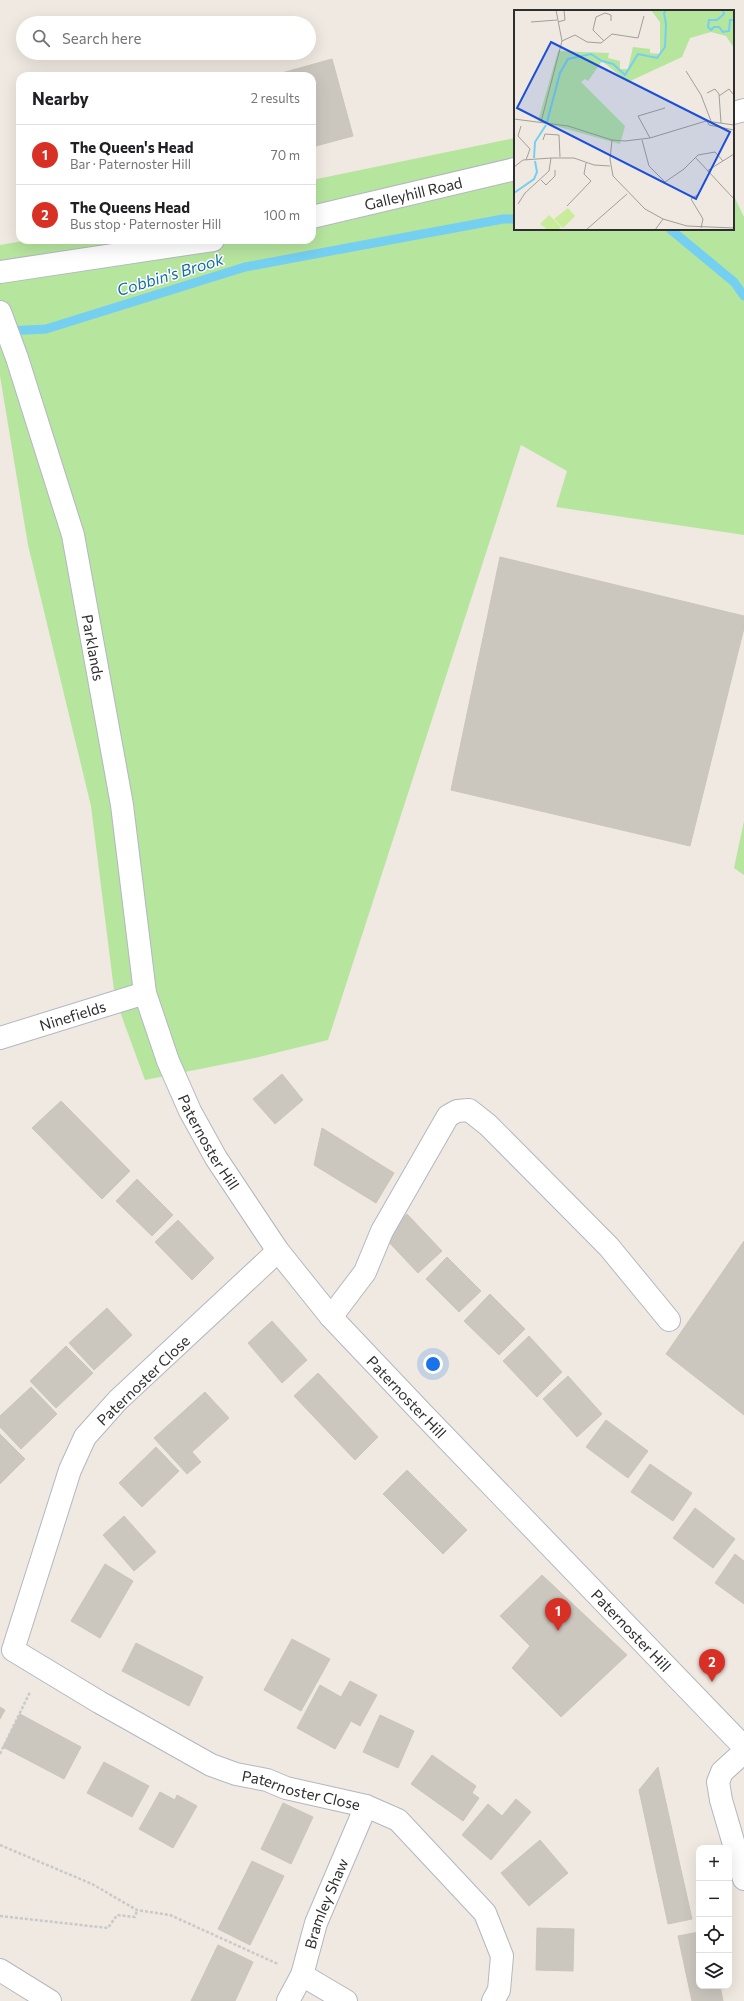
<!DOCTYPE html>
<meta charset="utf-8">
<style>
:root{--surface:#fff;--page:#f6f6f6;--text:#202124;--muted:#757577;--line:#e0e0e0;--accent:#d93025}
body{margin:0;font-family:Commissioner,sans-serif;background:var(--page);color:var(--text)}
.controls{position:absolute;right:12px;bottom:12px;display:grid;overflow:hidden;border-radius:8px;box-shadow:0 4px 16px #0002}
.controls button{width:36px;height:36px;display:grid;place-items:center;padding:0;border:0;border-bottom:1px solid var(--line);background:var(--surface);color:var(--text);font:20px sans-serif}
.you{position:absolute;left:433px;top:1364px;width:14px;height:14px;margin:-10px;border:3px solid #fff;border-radius:50%;background:#1a73e8;box-shadow:0 0 0 6px #1a73e833}
.badge{display:grid;place-items:center;width:26px;height:26px;border-radius:50%;background:var(--accent);color:#fff;font-size:13px;font-weight:700}
.pin{position:absolute;translate:-50% -33px;filter:drop-shadow(0 1px 2px #0008)}
.pin::after{content:'';position:absolute;top:21px;width:14px;height:12px;background:inherit;clip-path:polygon(0 0,100% 0,50% 100%)}
.list{margin:0;padding:0;list-style:none}
h2{display:flex;justify-content:space-between;align-items:center;height:52px;margin:0;padding:0 16px;font-size:17px}
h2 small{font-size:13px;font-weight:400;color:var(--muted)}
.list li{display:grid;grid-template-columns:26px 1fr auto;gap:12px;align-items:center;box-sizing:border-box;height:60px;padding:0 16px;border-top:1px solid var(--line)}
.list b{display:block;font-size:15px;white-space:nowrap}
.list p{margin:0;font-size:13px;white-space:nowrap;color:var(--muted)}
.list em{font-size:13px;font-style:normal;color:var(--muted)}
.icon{flex:none;width:22px;height:22px;fill:none;stroke:currentColor;stroke-width:2;stroke-linecap:round;stroke-linejoin:round}
.map{position:relative;flex:none;width:744px;height:2001px;overflow:hidden}
.search{position:absolute;background:var(--surface);box-shadow:0 4px 16px #0002;left:16px;top:16px;width:300px;height:44px;display:flex;align-items:center;gap:10px;box-sizing:border-box;padding:0 14px;border-radius:22px;color:var(--muted);font-size:15px}
.panel{position:absolute;background:var(--surface);box-shadow:0 4px 16px #0002;left:16px;top:72px;width:300px;height:172px;border-radius:12px}
.map>svg:first-child{display:block}
</style>
<div class="map">
<svg width="744" height="2001" viewBox="0 0 744 2001">
<rect width="100%" height="100%" fill="#efe9e1"/>
<g fill="#b6e59e">
<polygon points="515,138 515,229 733,229 733,194 744,217 744,535 556,507 567,471 521,445 328,1040 255,1058 145,1080 115,998 91,806 28,545 0,376 0,245 29,240 312,240 312,180"/>
<polygon points="744,821 744,875 734,868"/>
</g>
<g fill="none" stroke-linecap="round" stroke-linejoin="round">
<g stroke="#75cff0" stroke-width="9">
<polyline points="670,229 734,282 744,296"/>
<polyline points="7,331 46,329 245,267 503,219 515,219"/>
</g>
</g>
<g fill="#cbc7bf" stroke="#cbc5ba">
<polygon points="332,59 353,136 312,147 312,76 271,76"/>
<polygon points="500,557 744,616 744,628 690,846 451,790"/>
<polygon points="282,1074 303,1100 275,1124 253,1099"/>
<polygon points="61,1101 130,1171 102,1199 32,1128"/>
<polygon points="322,1128 394,1173 376,1203 314,1165"/>
<polygon points="137,1179 173,1215 152,1236 116,1201"/>
<polygon points="407,1214 442,1251 418,1273 383,1236"/>
<polygon points="178,1220 214,1258 192,1280 155,1242"/>
<polygon points="744,1241 744,1415 666,1354"/>
<polygon points="447,1257 481,1291 459,1312 426,1279"/>
<polygon points="490,1294 525,1329 499,1355 464,1321"/>
<polygon points="107,1308 132,1335 94,1370 69,1343"/>
<polygon points="272,1321 307,1360 282,1383 248,1343"/>
<polygon points="529,1336 562,1372 537,1397 503,1361"/>
<polygon points="66,1346 93,1373 56,1408 30,1381"/>
<polygon points="318,1373 378,1437 355,1460 294,1396"/>
<polygon points="568,1376 602,1414 577,1437 543,1399"/>
<polygon points="31,1387 57,1414 21,1449 0,1427 0,1416"/>
<polygon points="205,1392 229,1418 192,1452 201,1462 187,1474 154,1438"/>
<polygon points="606,1420 648,1451 628,1478 586,1447"/>
<polygon points="0,1434 25,1459 0,1484"/>
<polygon points="156,1447 179,1471 142,1507 119,1483"/>
<polygon points="650,1464 692,1493 673,1521 631,1492"/>
<polygon points="407,1470 467,1530 443,1554 383,1494"/>
<polygon points="695,1508 735,1539 713,1568 673,1538"/>
<polygon points="124,1516 156,1552 134,1571 103,1535"/>
<polygon points="735,1554 744,1561 744,1604 715,1583"/>
<polygon points="105,1564 133,1581 100,1638 71,1621"/>
<polygon points="542,1575 627,1655 561,1717 512,1668 530,1646 500,1616"/>
<polygon points="292,1639 330,1659 301,1711 264,1690"/>
<polygon points="136,1643 203,1677 189,1706 122,1671"/>
<polygon points="350,1681 377,1695 360,1726 351,1721 335,1749 297,1728 320,1685 341,1697"/>
<polygon points="0,1707 5,1710 0,1719"/>
<polygon points="20,1714 81,1747 64,1779 3,1747"/>
<polygon points="380,1715 414,1731 398,1768 363,1752"/>
<polygon points="432,1755 476,1786 472,1793 479,1798 463,1821 411,1784"/>
<polygon points="104,1762 149,1786 132,1817 87,1793"/>
<polygon points="658,1767 692,1919 668,1924 639,1790"/>
<polygon points="160,1792 175,1800 177,1795 197,1806 173,1848 139,1829"/>
<polygon points="516,1799 531,1812 491,1860 462,1835 488,1804 502,1816"/>
<polygon points="283,1803 313,1817 291,1864 261,1849"/>
<polygon points="540,1840 568,1873 529,1906 501,1873"/>
<polygon points="252,1861 284,1876 250,1945 218,1929"/>
<polygon points="537,1928 574,1929 573,1971 536,1970"/>
<polygon points="699,1932 699,1986 720,1986 723,2001 692,2001 678,1936"/>
<polygon points="218,1945 253,1962 235,2001 191,2001"/>
</g>
<g fill="none" stroke-linecap="round" stroke-linejoin="round">
<g stroke="#b4b7c1" stroke-width="24">
<g id="minor">
<polyline points="733,113 744,110"/>
<path id="s1" d="M312 217 515 169"/>
<polyline points="0,272 213,240"/>
<path id="s2" d="M0 312 17 358 73 535 122 805 145 993 168 1061 190 1111 216 1158 278 1251 331 1317 422 1413 744 1747"/>
<path id="s3" d="M0 1038 145 993"/>
<path id="s4" d="M278 1251 118 1400 85 1437 70 1470 13 1650 99 1702 211 1765 236 1774 267 1780 286 1788 366 1806 398 1820 485 1913 502 1956 499 1990 493 2001"/>
<polyline points="331,1317 365,1272 382,1231 448,1116 457,1111 469,1110 488,1125 609,1247 669,1320"/>
<polyline points="744,1752 722,1772 718,1782 721,1800 744,1879"/>
<polyline points="0,1970 50,2001"/>
<polyline points="302,1975 346,2001"/>
<path id="s5" d="M288 2001 302 1975 316 1923 366 1806"/>
</g>
</g>
<g stroke="#c9c9c9" stroke-width="2.5" stroke-dasharray="3 2" stroke-linecap="butt">
<polyline points="0,1754 30,1692"/>
<polyline points="0,1845 92,1884 137,1910 170,1915 278,1964"/>
<polyline points="0,1916 108,1928 117,1915 135,1917 137,1910"/>
</g>
<use href="#minor" stroke="#fff" stroke-width="22"/>
</g>
<g text-anchor="middle" dominant-baseline="central" stroke-width="3" stroke-linejoin="round" paint-order="stroke">
<g font-size="15" fill="#2e2e2e" stroke="#fff">
<text stroke="none"><textPath href="#s1" startOffset="104">Galleyhill Road</textPath></text>
<text stroke="none"><textPath href="#s2" startOffset="349">Parklands</textPath></text>
<text stroke="none"><textPath href="#s3" startOffset="76">Ninefields</textPath></text>
<text stroke="none"><textPath href="#s2" startOffset="861">Paternoster Hill</textPath></text>
<text transform="translate(143 1380) rotate(-44)">Paternoster Close</text>
<text stroke="none"><textPath href="#s2" startOffset="1185">Paternoster Hill</textPath></text>
<text stroke="none"><textPath href="#s2" startOffset="1509">Paternoster Hill</textPath></text>
<text stroke="none"><textPath href="#s4" startOffset="816">Paternoster Close</textPath></text>
<text stroke="none"><textPath href="#s5" startOffset="105">Bramley Shaw</textPath></text>
</g>
<g font-size="16" font-style="italic" fill="#0d6fa3" stroke="#fff">
<text transform="translate(170 274) rotate(-17)">Cobbin's Brook</text>
</g>
</g>
<g transform="translate(514 10)">
<rect width="220" height="220" fill="#efe9e1"/>
<path d="M107 0H220V38L212 26 197 22 176 28 168 47 114 72 88 51 74 71 71 69 67 72 111 116 106 134 24 111 44 41 95 43 94 48 106 51V59H114L119 37 136 39V43L146 44V12L137 0Z" fill="#b6e59e"/>
<path d="M54 198 61 206 49 218 40 209ZM35 205 47 217 44 220H34L26 214Z" fill="#c9ec9a"/>
<path fill="none" stroke="#75cff0" stroke-width="2" d="M209 0 210 4 203 10H195L194 17 197 20 200 17H205L209 22 215 21 216 10H220M33 112 46 63 54 49 77 44 88 51 99 54 111 65 124 44 143 48 151 37 152 14 150 3 152 0M20 148 21 132 32 115M0 183 20 169 23 162 21 151"/>
<path fill="none" stroke="#a29e99" stroke-width="1" d="M17 12 43 10M44 12 51 10 50 0M48 31 61 25 73 32 87 33 98 24 124 28 130 6M90 31 79 20 82 7 91 3 97 5V11M172 61 187 85 197 111M193 83 201 79 205 84 207 113M205 86 215 79 219 84M0 109 54 116 98 130 111 131 136 128 192 111 220 115M193 111 195 115 220 120M27 112 48 31 42 0M7 116 4 126 16 139 12 150M136 128 124 106 151 98M29 130 31 124 45 125 46 147M98 130 96 149 99 166 131 199 149 209 173 216 220 218M128 130 135 156 151 172 170 159 184 145 201 142 209 151M181 147 220 189M0 157 9 150 37 148H60L80 155 96 156M193 161 220 144M27 170 32 175 41 166V160M186 183 177 189 189 209 187 218M4 194 11 183 35 161 37 148M53 196 77 171 70 164 72 153M72 220 113 184M141 220 149 209"/>
<path fill="#1d4ed8" fill-opacity="0.15" stroke="#1d4ed8" stroke-width="2" d="M37 32 216 122 182 189 3 98Z"/>
<rect width="220" height="220" fill="none" stroke="#2e2e2e" stroke-width="2"/>
</g>
</svg>
<div class="controls">
<button>+</button>
<button>−</button>
<button><svg class="icon" aria-label="locate" viewBox="0 0 24 24"><circle cx="12" cy="12" r="6"/><path d="M12 2v4M12 18v4M2 12h4M18 12h4"/></svg></button>
<button><svg class="icon" aria-label="layers" viewBox="0 0 24 24"><path d="M12 4l9 5-9 5-9-5zM3 14l9 5 9-5"/></svg></button>
</div>
<div class="you"></div>
<div class="pin badge" style="left:558px;top:1631px">1</div>
<div class="pin badge" style="left:712px;top:1682px">2</div>
<div class="search"><svg class="icon" aria-label="search" viewBox="0 0 24 24"><circle cx="10" cy="10" r="6"/><path d="M15 15l6 6"/></svg>Search here</div>
<section class="panel">
<h2>Nearby<small>2 results</small></h2>
<ul class="list">
<li><span class="badge">1</span><div><b>The Queen's Head</b><p>Bar · Paternoster Hill</p></div><em>70 m</em></li>
<li><span class="badge">2</span><div><b>The Queens Head</b><p>Bus stop · Paternoster Hill</p></div><em>100 m</em></li>
</ul>
</section>
</div>
